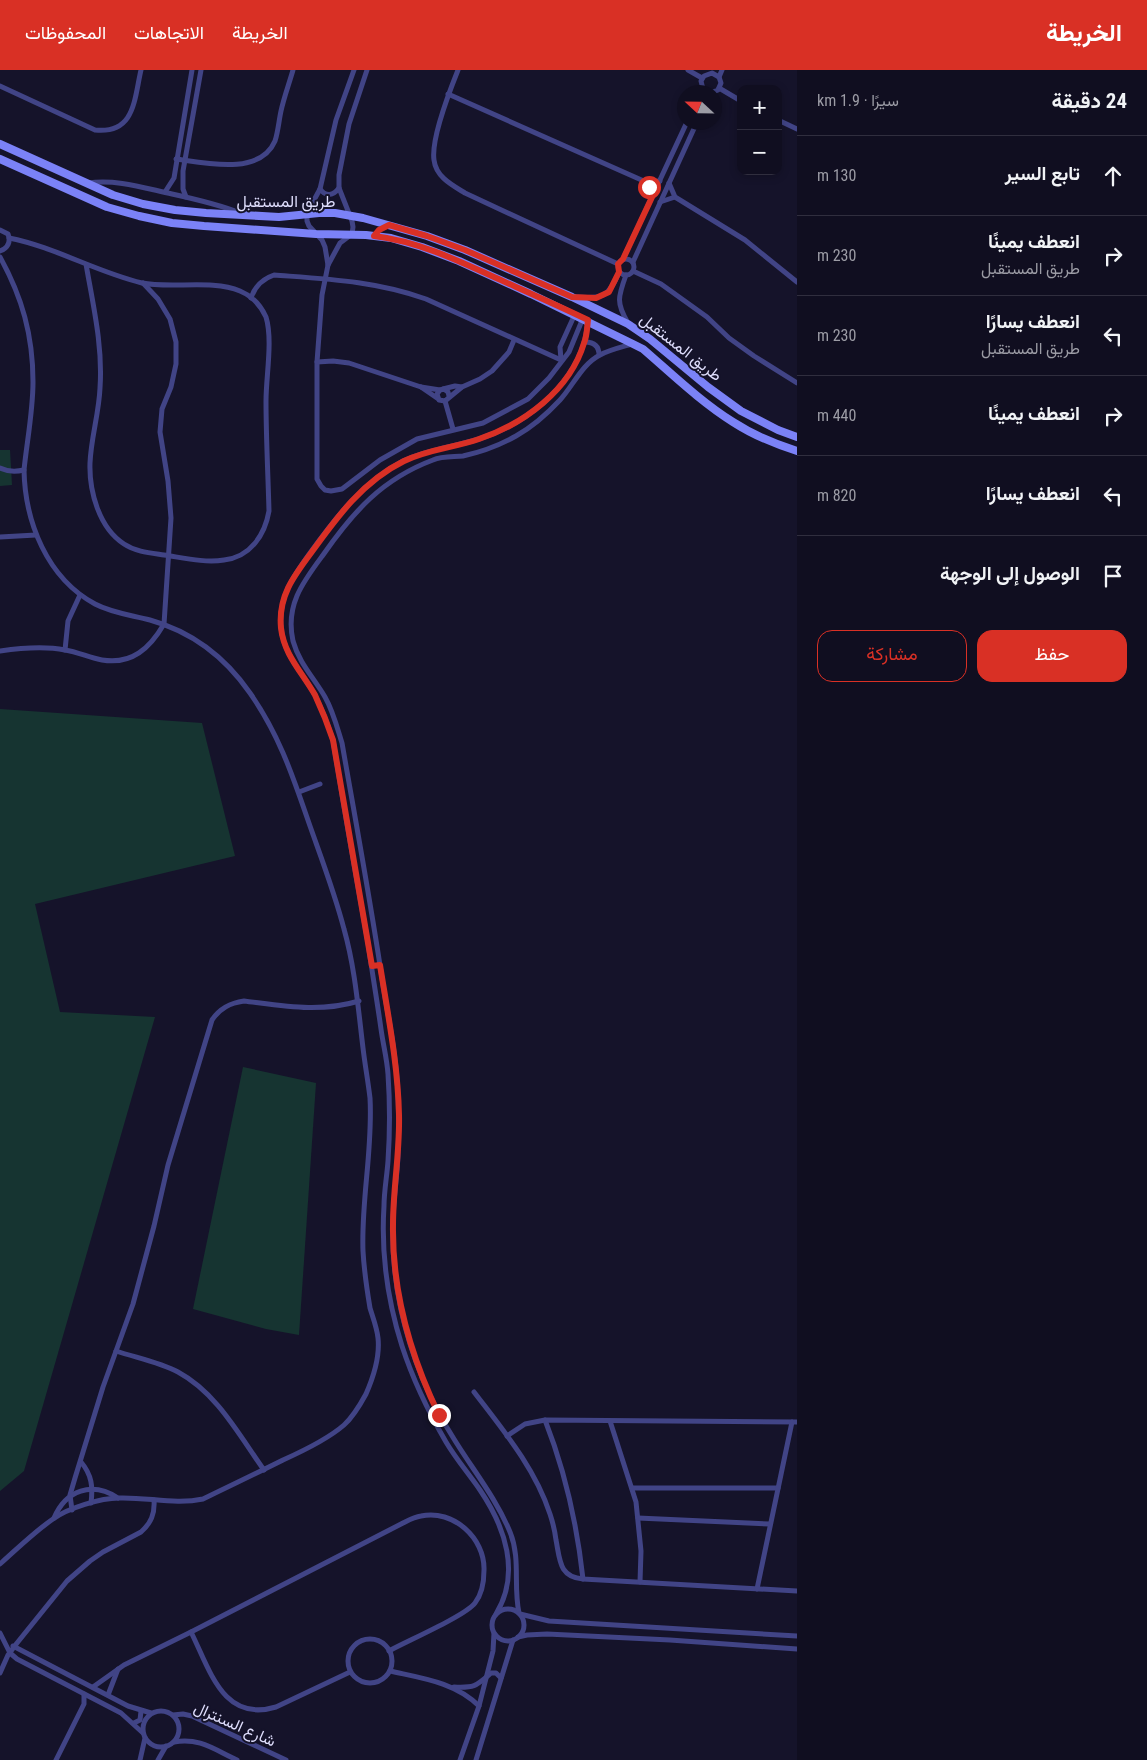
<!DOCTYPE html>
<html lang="ar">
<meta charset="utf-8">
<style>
:root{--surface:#100e20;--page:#1e1c2d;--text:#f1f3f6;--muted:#9c9ca5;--line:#302e3e;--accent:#d93025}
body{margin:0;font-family:"Roboto Condensed",Vazirmatn,sans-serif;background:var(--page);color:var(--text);direction:rtl}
.controls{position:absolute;right:15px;top:15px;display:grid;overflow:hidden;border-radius:10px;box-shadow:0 2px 8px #0003}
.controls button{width:45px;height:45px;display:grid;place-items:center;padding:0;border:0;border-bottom:1px solid var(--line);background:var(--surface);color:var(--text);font:25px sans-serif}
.compass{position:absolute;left:677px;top:15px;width:45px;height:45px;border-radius:50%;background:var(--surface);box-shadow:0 2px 8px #0003;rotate:292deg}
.stop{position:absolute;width:15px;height:15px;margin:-11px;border:4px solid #d93025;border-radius:50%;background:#fff}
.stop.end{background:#d93025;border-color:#fff;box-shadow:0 1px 5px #0008}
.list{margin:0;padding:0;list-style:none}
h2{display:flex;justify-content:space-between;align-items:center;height:65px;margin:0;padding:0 20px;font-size:21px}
h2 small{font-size:16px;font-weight:400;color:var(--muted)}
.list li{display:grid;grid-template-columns:32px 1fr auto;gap:15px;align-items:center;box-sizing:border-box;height:80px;padding:0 20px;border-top:1px solid var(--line)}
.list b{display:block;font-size:19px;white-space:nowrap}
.list p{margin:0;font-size:16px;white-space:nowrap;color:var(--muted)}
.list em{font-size:16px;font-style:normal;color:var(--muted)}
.actions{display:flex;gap:10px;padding:15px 20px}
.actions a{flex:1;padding:11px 0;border:1px solid var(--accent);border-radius:15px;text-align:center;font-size:18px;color:var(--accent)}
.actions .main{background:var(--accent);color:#fff}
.icon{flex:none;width:28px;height:28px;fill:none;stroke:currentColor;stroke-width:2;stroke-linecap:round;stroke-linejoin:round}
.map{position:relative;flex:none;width:797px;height:1690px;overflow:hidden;direction:ltr}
header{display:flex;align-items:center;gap:30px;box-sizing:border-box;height:70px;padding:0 25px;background:var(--accent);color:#fff}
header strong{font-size:24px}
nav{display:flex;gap:28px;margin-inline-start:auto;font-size:18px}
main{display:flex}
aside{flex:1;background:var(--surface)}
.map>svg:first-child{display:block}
</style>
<header>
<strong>الخريطة</strong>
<nav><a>الخريطة</a><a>الاتجاهات</a><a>المحفوظات</a></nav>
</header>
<main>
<aside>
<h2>24 دقيقة<small>سيرًا · 1.9 km</small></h2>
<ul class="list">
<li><svg class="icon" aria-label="ahead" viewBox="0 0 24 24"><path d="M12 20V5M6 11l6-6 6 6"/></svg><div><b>تابع السير</b></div><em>130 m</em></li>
<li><svg class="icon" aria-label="right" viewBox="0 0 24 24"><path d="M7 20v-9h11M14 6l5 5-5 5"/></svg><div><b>انعطف يمينًا</b><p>طريق المستقبل</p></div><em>230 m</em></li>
<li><svg class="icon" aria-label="left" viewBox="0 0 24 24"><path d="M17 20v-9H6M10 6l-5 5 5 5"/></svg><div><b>انعطف يسارًا</b><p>طريق المستقبل</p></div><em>230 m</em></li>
<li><svg class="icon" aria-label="right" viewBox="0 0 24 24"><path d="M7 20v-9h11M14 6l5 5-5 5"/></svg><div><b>انعطف يمينًا</b></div><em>440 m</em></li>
<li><svg class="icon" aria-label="left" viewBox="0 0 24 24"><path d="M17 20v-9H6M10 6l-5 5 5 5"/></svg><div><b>انعطف يسارًا</b></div><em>820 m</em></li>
<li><svg class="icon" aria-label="arrive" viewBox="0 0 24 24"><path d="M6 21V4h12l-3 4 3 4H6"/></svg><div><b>الوصول إلى الوجهة</b></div></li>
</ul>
<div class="actions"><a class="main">حفظ</a><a>مشاركة</a></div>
</aside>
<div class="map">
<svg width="797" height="1690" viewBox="0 0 797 1690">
<rect width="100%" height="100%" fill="#15132a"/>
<g fill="#163431">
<polygon points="0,380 10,380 12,415 0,416"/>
<polygon points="0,639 202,653 235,786 35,834 60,942 155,947 24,1401 0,1421"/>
<polygon points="243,997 316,1013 299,1265 266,1259 193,1239"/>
</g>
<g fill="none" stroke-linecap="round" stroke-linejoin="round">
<g stroke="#414486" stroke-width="5">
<polyline points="367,0 349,54 339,105 339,118 352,151 353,157 352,164 340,173 328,195 322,225 317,292 317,409 321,416 325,420 331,421 342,419 380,390 417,369 483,353 528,329 549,308 569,282 583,248"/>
<path d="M458 0C450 20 431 70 434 90 436 107 452 115 465 123L618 194"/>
<polyline points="688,0 702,8"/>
<polyline points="719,7 722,0"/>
<path d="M0 16 95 60C135 64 134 30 141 0"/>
<polyline points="719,18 741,31"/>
<polyline points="709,22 703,19 701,11 704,6 712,3 719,7 721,13 718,20 713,22"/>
<polyline points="448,24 646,112 660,111"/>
<polyline points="778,50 797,59"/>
<path d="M176 89C205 93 260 106 275 71 278 62 279 50 281 41 284 27 289 14 293 0"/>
<path d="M88 113C117 109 144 118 172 124 195 129 218 134 240 143"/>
<polyline points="669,113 675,127 745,170 797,212"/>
<path d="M320 119C326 127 333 126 339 118"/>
<polyline points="165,122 174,108 192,0"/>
<polyline points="186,127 183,119 183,101 201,0"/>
<polyline points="660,132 675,127"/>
<path d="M0 160 8 164C11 172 8 178 0 181"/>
<path d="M9 168C55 177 96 202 142 213 171 219 212 209 240 221 252 226 261 236 266 247 273 270 266 306 266 331 266 367 268 404 269 441 265 464 251 487 224 490 205 493 184 488 164 485 150 483 136 482 124 474 99 458 89 421 90 393 91 368 99 343 100 318 103 276 93 235 86 194"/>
<path d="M0 187C22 227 33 265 33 312 33 341 27 371 24 400 25 452 47 508 95 534 112 543 131 545 150 550 193 562 225 587 250 623 280 666 293 707 310 756 322 790 335 824 344 859 355 898 358 937 363 978 365 995 368 1011 370 1028 373 1079 361 1130 363 1181 364 1199 367 1220 370 1238 373 1248 377 1258 378 1268 380 1286 373 1308 366 1324 360 1335 353 1347 344 1355 328 1369 303 1381 283 1390 257 1403 230 1416 203 1429 175 1435 148 1427 119 1428 101 1428 68 1438 53 1449 34 1462 17 1479 0 1494"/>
<circle cx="626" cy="197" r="8"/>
<polyline points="623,189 687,52"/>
<polyline points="633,192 697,52"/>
<polyline points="328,195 325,177 322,170 309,156 307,151 307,143 320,119 336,50 354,0"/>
<polyline points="633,201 661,214 707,247 729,268 754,286 797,313"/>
<path d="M626 205C618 227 616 233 628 253"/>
<path d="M576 227C601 229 609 228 619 202"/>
<path d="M251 228C255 216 262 209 274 205 327 209 376 211 426 229L561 290"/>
<path d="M585 272C594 272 599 276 599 285"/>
<polyline points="561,290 560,277 575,244"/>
<polyline points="317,292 333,291 349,293 421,317 440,320"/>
<polyline points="421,317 437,328"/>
<polyline points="443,319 455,316 462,317"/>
<polyline points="449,326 448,322 444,319 440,320 437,324 439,330 445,331 462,317 480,309 492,301 509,282 514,270"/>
<polyline points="445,331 453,359"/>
<path d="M0 398C8 402 15 402 24 400"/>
<polyline points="0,467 36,465"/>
<polyline points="65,580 68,551 80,525"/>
<path d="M0 581C21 578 44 576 65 580 78 582 90 588 102 590 132 595 150 578 164 554L171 448 168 411 160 362 162 339 171 317 176 294V272L170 249 158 229 143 213"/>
<polyline points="299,722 320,714"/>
<path d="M116 1281C137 1288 159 1292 178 1302 217 1323 239 1365 264 1400"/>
<path d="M474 1322C503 1360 535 1398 550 1444 553 1453 555 1462 556 1470 560 1490 559 1507 583 1509L797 1521"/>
<path d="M545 1350C565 1401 577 1454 583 1509"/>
<polyline points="610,1351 636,1432 641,1481 640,1512"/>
<polyline points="507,1366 525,1354 545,1350 797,1352"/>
<path d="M81 1392C92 1405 93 1417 91 1433"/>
<polyline points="632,1418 778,1418"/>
<path d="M72 1440 70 1425 75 1408 103 1317 133 1234 154 1156 168 1095 212 950C220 938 230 933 244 931 284 936 319 943 359 931"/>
<path d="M54 1448C66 1420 92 1411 118 1428"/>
<polyline points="638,1448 770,1454"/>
<polyline points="757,1519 792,1352"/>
<circle cx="508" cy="1555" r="16"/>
<path d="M519 1543C513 1515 521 1489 510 1462 496 1428 473 1400 454 1369 429 1330 411 1285 401 1240 395 1212 392 1182 393 1154 393 1131 397 1109 398 1086 399 1060 399 1035 397 1009 395 978 388 946 383 915 371 834 356 753 342 673 337 657 333 641 325 627 314 608 299 593 293 571 285 535 303 512 323 485 353 442 382 409 433 390 442 386 453 387 463 386 481 382 500 375 516 366 532 357 547 344 560 330 573 316 582 294 600 285 609 280 622 277 632 274"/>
<path d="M496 1544C521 1503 505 1457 480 1420 469 1404 456 1389 446 1372 428 1341 413 1310 402 1276 388 1232 381 1183 384 1136 384 1121 387 1106 388 1091 390 1062 390 1033 388 1004 387 989 383 974 381 959 377 930 372 902 368 873 356 806 344 738 333 670 328 655 322 639 315 625 302 602 284 585 281 558 278 527 293 507 310 483 336 447 363 412 403 391 428 379 454 377 479 369 525 354 569 320 584 273 586 266 587 258 588 251"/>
<polyline points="520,1544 549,1551 797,1566"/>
<path d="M191 1562C210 1600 223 1653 276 1637L350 1602"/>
<polyline points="0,1563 10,1583 17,1589 121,1643 143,1663"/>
<polyline points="518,1567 527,1565 547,1564 670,1570 797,1579"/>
<circle cx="370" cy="1591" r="22"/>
<polyline points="13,1576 128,1636 151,1643"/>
<path d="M390 1601C421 1608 455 1612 479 1636"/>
<path d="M0 1603 8 1585 17 1573 67 1511 90 1491 103 1482 141 1462C151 1453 155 1444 154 1430"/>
<path d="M93 1617 124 1595 191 1562 403 1453C409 1450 414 1447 421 1446 453 1439 485 1468 484 1500 484 1511 482 1524 475 1533 465 1546 407 1571 389 1581"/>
<path d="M454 1617C475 1618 476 1616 491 1603H496L501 1608"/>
<polyline points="108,1625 118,1599"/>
<circle cx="161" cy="1659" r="18"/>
<polyline points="173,1645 183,1644 192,1646 286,1690"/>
<polyline points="134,1653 140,1650 141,1641"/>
<path d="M174 1672C199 1667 215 1680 237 1690"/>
<polyline points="56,1690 84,1634 84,1624"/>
<polyline points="140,1690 145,1668"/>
<polyline points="158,1690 166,1676"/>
<polyline points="460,1690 479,1636 493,1581 494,1563"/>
<polyline points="476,1690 513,1570"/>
</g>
<g stroke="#7b82f7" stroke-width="8">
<polyline points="0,74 113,125 143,134 175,140 206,143 279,147 319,143 335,143 363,148 427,166 465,180 572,227 628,254 650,269 708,317 741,341 778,360 797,367"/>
<path d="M0 89 107 137 139 146 172 153 204 156 316 164 366 165 391 168 422 177 459 191 531 224 633 274 643 279C672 304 701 332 733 352 753 365 775 374 797 381"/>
</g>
</g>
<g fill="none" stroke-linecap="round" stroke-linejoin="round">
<path stroke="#d93025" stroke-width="6" d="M439 1345C410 1285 392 1222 393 1155 393 1118 400 1082 399 1045 398 995 388 945 380 895L372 896 333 670C328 655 322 640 315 625 302 602 284 585 281 558 278 527 293 507 311 483 337 447 363 411 404 391 429 379 453 378 479 369 524 354 570 320 584 273 587 266 587 258 588 250 557 235 525 221 494 207 455 189 416 171 374 166L379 160 389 155 427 166 465 180 572 227 596 228 609 222 619 202 618 194 623 189 653 125 649 117"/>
</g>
<g text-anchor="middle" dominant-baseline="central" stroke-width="4" stroke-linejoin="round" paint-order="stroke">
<g font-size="16" fill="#dfdefd" stroke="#15132a">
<text x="286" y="131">طريق المستقبل</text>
<text transform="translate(681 277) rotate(38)">طريق المستقبل</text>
<text transform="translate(235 1654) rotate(24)">شارع السنترال</text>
</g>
</g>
</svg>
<div class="controls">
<button>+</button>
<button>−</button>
</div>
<svg class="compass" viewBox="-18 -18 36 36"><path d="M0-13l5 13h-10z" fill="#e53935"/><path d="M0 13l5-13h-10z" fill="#9c9ca5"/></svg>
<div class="stop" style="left:649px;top:117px"></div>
<div class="stop end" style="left:439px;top:1345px"></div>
</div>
</main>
